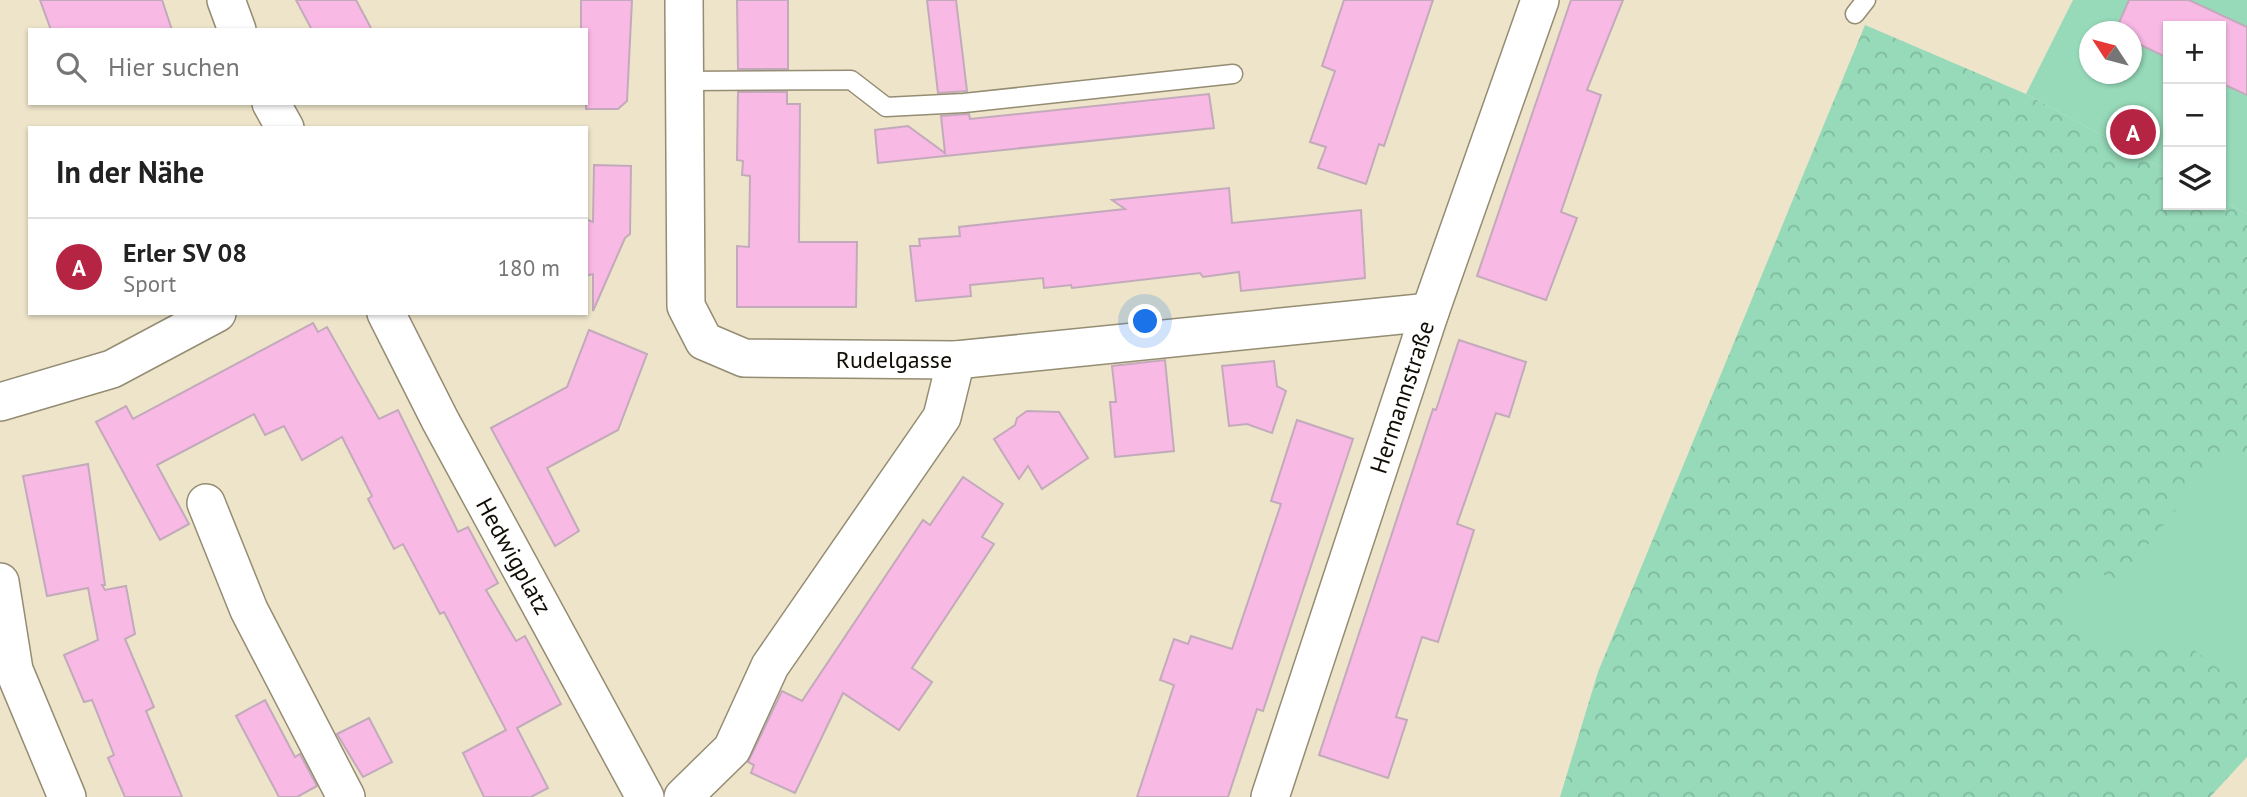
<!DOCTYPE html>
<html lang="de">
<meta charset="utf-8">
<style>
:root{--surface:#fff;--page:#f6f6f6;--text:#222;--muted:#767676;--line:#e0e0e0;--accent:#b62443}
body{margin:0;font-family:"PT Sans",sans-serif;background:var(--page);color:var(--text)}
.controls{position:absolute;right:21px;top:21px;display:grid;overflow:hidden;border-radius:0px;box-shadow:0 2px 5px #0004}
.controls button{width:63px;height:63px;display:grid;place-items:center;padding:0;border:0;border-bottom:2px solid var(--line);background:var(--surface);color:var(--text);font:35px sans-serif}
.compass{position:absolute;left:2079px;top:21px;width:63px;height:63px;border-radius:50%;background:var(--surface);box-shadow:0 2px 5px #0004;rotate:306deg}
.you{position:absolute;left:1146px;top:322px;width:24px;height:24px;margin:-18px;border:5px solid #fff;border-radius:50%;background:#1a73e8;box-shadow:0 0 0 10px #1a73e833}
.badge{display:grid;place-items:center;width:46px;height:46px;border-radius:50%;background:var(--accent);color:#fff;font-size:23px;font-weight:700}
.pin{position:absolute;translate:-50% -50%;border:4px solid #fff;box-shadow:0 2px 7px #0006}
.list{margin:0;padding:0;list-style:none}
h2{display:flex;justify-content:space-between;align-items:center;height:91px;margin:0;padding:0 28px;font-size:30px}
h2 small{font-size:23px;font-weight:400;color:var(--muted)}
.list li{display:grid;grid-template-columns:46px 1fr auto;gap:21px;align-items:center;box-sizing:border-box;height:98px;padding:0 28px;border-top:2px solid var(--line)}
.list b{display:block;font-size:26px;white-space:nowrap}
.list p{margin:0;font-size:23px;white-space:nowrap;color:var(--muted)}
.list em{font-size:23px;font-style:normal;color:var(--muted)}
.icon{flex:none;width:38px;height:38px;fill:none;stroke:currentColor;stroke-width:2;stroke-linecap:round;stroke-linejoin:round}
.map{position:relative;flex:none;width:2247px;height:797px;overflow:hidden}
.search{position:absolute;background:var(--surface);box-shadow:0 2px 5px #0004;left:28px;top:28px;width:560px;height:77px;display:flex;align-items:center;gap:18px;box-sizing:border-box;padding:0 24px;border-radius:0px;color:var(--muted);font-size:26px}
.panel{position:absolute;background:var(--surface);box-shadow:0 2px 5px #0004;left:28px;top:126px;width:560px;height:189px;border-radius:0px}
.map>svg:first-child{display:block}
</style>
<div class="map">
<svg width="2247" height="797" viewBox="0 0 2247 797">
<defs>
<pattern id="park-crowns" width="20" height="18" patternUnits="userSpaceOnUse" patternTransform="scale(1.75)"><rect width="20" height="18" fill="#96dab9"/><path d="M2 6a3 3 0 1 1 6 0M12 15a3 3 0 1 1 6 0" fill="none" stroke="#80ba9e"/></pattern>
</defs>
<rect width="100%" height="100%" fill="#ede4c9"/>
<polygon fill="url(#park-crowns)" points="1865,25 2026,94 2168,171 2168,205 2221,205 2221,200 2247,214 2247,757 2210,797 1560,797 1598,672"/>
<g fill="#96dab9" fill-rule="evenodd">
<path d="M2073 0H2247V214L2221 200V26H2168V171L2026 94ZM2090 32H2132V74H2090Z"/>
<polygon points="2225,447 2247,465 2247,675 2224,673 2185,643 2175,658 2161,647 2150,660 2128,643 2117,654 2060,607 2092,566 2117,584"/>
</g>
<g fill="#f8b9e5" stroke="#c3aabb" stroke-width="2">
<polygon points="40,0 162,0 172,30 51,30"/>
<polygon points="296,0 356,0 372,30 312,30"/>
<polygon points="581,0 632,0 627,101 618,109 586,109 586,30 581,30"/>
<polygon points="737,0 788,0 788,69 738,69"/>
<polygon points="927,0 956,0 967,91 938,93"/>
<polygon points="1344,0 1433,0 1384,146 1379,144 1366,184 1318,168 1326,147 1310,142 1335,71 1322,66"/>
<polygon points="1571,0 1623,0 1587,90 1601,95 1561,212 1577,218 1546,300 1477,276"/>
<polygon points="2129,0 2189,0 2247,27 2247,95 2221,83 2221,26 2168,26 2168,58 2132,41 2132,32 2115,32"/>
<polygon points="738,92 787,92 787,104 800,104 799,242 857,242 856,307 737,307 737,246 749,247 750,176 742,175 743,161 737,160"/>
<polygon points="1209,94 1214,128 878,163 875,130 908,126 945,153 941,116 969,114 970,119"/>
<polygon points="594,165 631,166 630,234 625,238 593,311 593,274 586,276 586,219 593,222"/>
<polygon points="1229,188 1232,223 1361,210 1365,278 1241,291 1239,272 1203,277 1200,273 1072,288 1071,285 1044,288 1043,278 970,285 971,296 916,301 910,246 920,246 919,239 960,236 959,227 1125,209 1112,200"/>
<polygon points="313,323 318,332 327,327 379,419 398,410 458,532 468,527 498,583 486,590 516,641 525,636 561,704 517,728 548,788 531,797 484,797 463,753 506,730 444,612 440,614 403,544 394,549 368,499 372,496 342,437 302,460 284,426 265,435 254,414 157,465 189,524 160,540 96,422 126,406 133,419"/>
<polygon points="589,330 647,354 618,430 547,468 579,531 555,546 491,428 567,387"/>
<polygon points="1459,340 1526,362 1509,417 1496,413 1457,524 1474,530 1438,642 1422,637 1396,717 1407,720 1388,778 1319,755 1433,409 1436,410"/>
<polygon points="1165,360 1174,451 1115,457 1110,402 1116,402 1112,366"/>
<polygon points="1274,361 1277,386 1286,391 1272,433 1247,424 1229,426 1222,366"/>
<polygon points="1027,411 1059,412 1088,458 1042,489 1028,466 1019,479 994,439 1015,425 1017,418"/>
<polygon points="1297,420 1353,439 1263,711 1257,709 1228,797 1137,797 1174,685 1160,680 1174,639 1188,644 1191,636 1232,649 1281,504 1271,501"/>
<polygon points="88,464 105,585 102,585 105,590 126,586 135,634 125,639 154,707 146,711 182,797 125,797 108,758 114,755 92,700 84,702 64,655 98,640 88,588 47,596 23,476"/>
<polygon points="963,477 1003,504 982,537 994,544 912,668 932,682 899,730 843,693 795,793 751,773 754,765 748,762 782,691 802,701 923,520 930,525"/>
<polygon points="265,700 295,757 300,754 317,786 297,797 279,797 236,716"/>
<polygon points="369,718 392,762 363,777 337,734"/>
</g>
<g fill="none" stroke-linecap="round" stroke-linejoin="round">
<g stroke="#948c73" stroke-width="21">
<g id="lane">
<polyline points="1855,14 1866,0"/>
<polyline points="684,81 851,80 886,107 964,103 1233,74"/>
</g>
</g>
<g stroke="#948c73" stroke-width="40">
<g id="street">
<polyline points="226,0 237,30"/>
<polyline points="684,0 686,306 704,341 744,358 956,360 1430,312"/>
<polyline points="271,103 285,128"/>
<polyline points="386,313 440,420 645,797"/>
<polyline points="0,402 112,369 217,313"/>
<polyline points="206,503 249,610 346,797"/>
<polyline points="0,582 14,670 67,797"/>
<polyline points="683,797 732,749 770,666 942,417 956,360"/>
<polyline points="1270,797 1430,312 1540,0"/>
</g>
</g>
<use href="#lane" stroke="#fff" stroke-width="18"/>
<use href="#street" stroke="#fff" stroke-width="37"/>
</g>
<g text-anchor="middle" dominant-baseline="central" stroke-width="7" stroke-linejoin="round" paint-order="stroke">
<g font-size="24" fill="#110d05" stroke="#fff">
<text x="894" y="359">Rudelgasse</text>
<text transform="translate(1402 397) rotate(-72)">Hermannstraße</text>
<text transform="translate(514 556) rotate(61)">Hedwigplatz</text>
</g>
</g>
</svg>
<div class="controls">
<button>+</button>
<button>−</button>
<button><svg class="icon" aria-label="layers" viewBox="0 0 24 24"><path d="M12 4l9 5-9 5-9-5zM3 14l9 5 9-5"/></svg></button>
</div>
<svg class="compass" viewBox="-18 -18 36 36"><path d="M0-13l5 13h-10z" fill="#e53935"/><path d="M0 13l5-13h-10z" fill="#767676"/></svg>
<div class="you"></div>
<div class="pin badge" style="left:2133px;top:132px">A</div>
<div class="search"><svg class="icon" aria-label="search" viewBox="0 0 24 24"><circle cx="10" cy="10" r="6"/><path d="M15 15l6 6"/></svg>Hier suchen</div>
<section class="panel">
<h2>In der Nähe<small></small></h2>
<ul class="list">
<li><span class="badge">A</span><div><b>Erler SV 08</b><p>Sport</p></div><em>180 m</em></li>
</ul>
</section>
</div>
